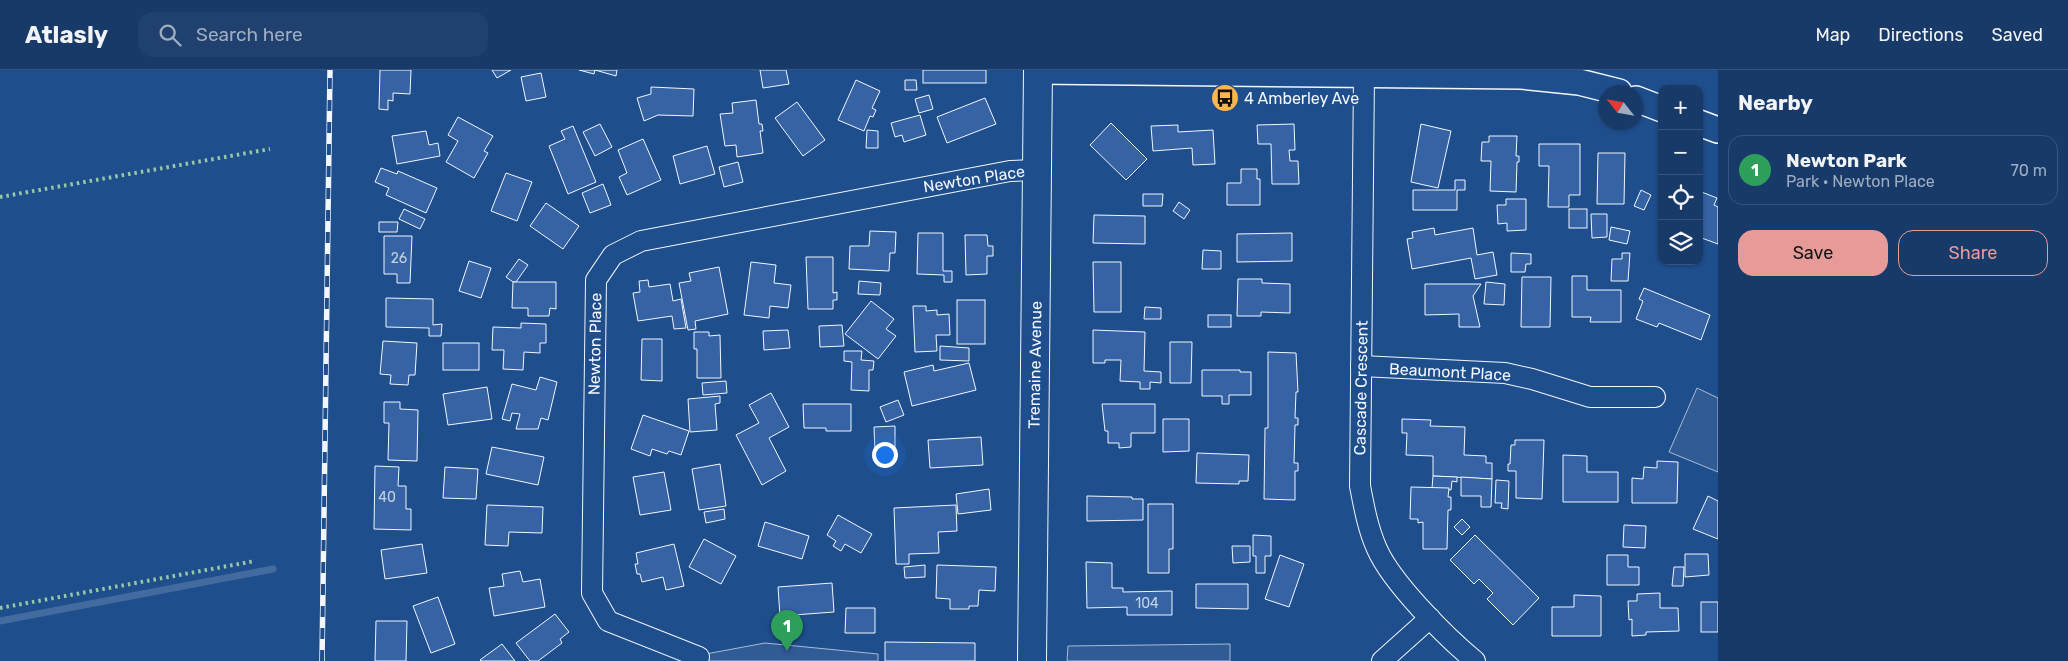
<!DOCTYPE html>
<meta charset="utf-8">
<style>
:root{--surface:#173a69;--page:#20416f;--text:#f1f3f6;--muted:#9eadc0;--line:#36547d;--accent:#e69b98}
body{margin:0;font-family:Rubik,sans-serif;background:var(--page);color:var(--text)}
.controls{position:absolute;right:15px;top:15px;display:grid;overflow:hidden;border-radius:10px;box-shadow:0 1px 4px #0004}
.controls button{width:45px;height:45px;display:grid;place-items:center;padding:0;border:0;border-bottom:1px solid var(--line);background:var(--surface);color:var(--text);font:25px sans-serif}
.compass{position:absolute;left:1598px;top:15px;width:45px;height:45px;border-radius:50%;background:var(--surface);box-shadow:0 1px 4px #0004;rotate:301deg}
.you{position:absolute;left:884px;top:384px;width:18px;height:18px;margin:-12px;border:4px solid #fff;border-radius:50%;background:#1a73e8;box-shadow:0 0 0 8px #1a73e833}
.badge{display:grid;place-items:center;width:32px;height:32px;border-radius:50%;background:var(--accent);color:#fff;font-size:16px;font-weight:700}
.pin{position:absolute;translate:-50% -41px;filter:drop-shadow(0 1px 2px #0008)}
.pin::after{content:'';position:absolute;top:26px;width:18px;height:15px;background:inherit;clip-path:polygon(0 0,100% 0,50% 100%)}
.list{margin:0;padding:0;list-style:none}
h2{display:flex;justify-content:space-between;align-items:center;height:65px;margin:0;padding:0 20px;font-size:21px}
h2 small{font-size:16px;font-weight:400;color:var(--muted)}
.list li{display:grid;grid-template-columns:32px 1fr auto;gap:15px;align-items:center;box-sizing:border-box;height:70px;margin:0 10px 10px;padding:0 10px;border:1px solid var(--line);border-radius:15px}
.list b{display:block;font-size:19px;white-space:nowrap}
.list p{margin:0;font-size:16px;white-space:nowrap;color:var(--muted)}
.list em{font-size:16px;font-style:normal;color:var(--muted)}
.actions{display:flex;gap:10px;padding:15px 20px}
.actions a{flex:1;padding:11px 0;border:1px solid var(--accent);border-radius:15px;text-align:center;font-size:18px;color:var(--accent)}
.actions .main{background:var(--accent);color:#111}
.icon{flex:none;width:28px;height:28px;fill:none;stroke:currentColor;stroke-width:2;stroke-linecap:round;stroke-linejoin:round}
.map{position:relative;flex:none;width:1718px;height:591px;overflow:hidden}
header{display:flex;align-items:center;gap:30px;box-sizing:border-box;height:70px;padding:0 25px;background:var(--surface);border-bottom:1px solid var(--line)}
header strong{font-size:24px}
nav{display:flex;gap:28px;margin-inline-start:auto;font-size:18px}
.search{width:350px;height:45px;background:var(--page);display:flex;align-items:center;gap:12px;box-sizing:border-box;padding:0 18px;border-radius:15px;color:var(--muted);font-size:19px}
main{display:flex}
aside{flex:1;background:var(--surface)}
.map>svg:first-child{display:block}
</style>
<header>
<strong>Atlasly</strong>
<div class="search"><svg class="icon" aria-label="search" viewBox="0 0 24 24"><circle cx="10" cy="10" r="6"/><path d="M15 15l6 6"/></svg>Search here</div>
<nav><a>Map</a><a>Directions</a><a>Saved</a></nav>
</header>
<main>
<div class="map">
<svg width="1718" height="591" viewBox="0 0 1718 591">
<rect width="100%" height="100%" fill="#1f4e8c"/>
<g fill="#305b95" stroke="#a8bbd7">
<polygon points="1697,318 1718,328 1718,402 1669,382"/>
<polygon points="765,573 878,584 878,591 701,591 706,584"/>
<polygon points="1230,574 1230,591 1067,591 1068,576"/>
</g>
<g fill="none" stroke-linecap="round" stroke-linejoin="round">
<polyline stroke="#446ba0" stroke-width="7" points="0,551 273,499"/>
</g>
<g fill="#3563a3" stroke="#f2f6ff">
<polygon points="380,0 411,0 410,24 393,23 393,31 388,30 388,40 379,39"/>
<polygon points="492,0 511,0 497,8"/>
<polygon points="579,0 617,0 616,6 595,0 594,4"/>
<polygon points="760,0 786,0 789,14 763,18"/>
<rect x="923" y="0" width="63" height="13"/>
<polygon points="541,3 546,27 526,31 521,7"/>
<polygon points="856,10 880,21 872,38 876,40 873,47 870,46 864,61 838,50"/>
<polygon points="905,10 916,10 917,20 905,20"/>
<polygon points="651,17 694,19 693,46 658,45 644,51 637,28 651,24"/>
<polygon points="929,25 933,39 919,43 915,29"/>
<polygon points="985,28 996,54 947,73 937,47"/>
<polygon points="756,30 759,54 762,54 763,61 760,61 763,83 737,87 736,75 725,76 720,44 733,43 732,33"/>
<polygon points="797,32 825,70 803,86 775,48"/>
<polygon points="920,45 926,65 904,72 902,65 895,67 891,53"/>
<polygon points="458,47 493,66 484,81 488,83 474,108 446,92 458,71 448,65"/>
<polygon points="1111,53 1147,89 1126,110 1090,75"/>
<polygon points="600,54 612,77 595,86 583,62"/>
<polygon points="1294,54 1295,80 1289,80 1290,91 1298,91 1299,114 1272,114 1271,74 1258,74 1257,55"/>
<polygon points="1421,54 1451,61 1438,118 1411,112"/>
<polygon points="1178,55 1178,62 1213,60 1215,94 1193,95 1192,78 1153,81 1151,56"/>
<polygon points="573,56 596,112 568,124 549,76 565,69 561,61"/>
<polygon points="867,60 878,61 878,78 866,78"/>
<polygon points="426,61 429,75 438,73 440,86 397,94 392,66"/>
<polygon points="1489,66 1517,66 1516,86 1519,86 1519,92 1517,92 1516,122 1490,121 1491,91 1481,91 1482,72 1489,72"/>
<polygon points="643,69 661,110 627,125 619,107 627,103 618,80"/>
<polygon points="1539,74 1580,74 1580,125 1569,125 1569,137 1548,137 1549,96 1539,96"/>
<polygon points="707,76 715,104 680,114 673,86"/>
<polygon points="1598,83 1625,83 1624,134 1597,134"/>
<polygon points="738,92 743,112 724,117 719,97"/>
<polygon points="381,98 397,104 398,101 437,118 426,143 386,125 389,118 375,112"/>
<polygon points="1241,99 1257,99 1257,109 1260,109 1260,135 1227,135 1227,113 1241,113"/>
<polygon points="506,103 532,112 517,151 491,141"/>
<polygon points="1455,110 1465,110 1465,120 1457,120 1457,140 1413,140 1413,120 1455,120"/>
<polygon points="603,114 611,135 590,143 582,123"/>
<polygon points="1641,120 1651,125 1644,140 1634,136"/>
<polygon points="1699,121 1717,128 1714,135 1718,137 1718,174 1699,167 1701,163 1699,162"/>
<polygon points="1143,124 1163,124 1162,136 1143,136"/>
<polygon points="1506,129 1526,129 1526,160 1507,161 1507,153 1498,154 1497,135 1506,135"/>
<polygon points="1179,132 1190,140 1184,149 1173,141"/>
<polygon points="546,133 579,156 563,179 530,156"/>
<polygon points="404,139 425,149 420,159 399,149"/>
<rect x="1569" y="139" width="18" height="19"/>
<polygon points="1591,144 1607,144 1607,167 1592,168"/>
<polygon points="1094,145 1145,146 1145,174 1093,173"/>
<polygon points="379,152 398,152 397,162 379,162"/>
<polygon points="1611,157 1630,161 1627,174 1609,170"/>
<polygon points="1434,158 1435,165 1473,158 1477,185 1493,182 1497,205 1475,209 1471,188 1412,199 1407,169 1413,168 1412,162"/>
<polygon points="870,161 896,162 895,183 890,183 889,201 849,199 850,176 869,176"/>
<polygon points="918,163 943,163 943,201 952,201 952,212 944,212 944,205 917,204"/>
<polygon points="1292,163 1292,191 1237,192 1237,164"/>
<polygon points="965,165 987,165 988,176 993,176 993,186 987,186 987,204 966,205"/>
<polygon points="384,166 412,166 410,213 397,213 397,204 384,204"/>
<polygon points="1203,180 1221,181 1221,199 1202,199"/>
<polygon points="1511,183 1531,184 1531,194 1526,194 1525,202 1511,202"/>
<polygon points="1622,183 1630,183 1628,211 1611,211 1612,189 1622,189"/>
<polygon points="806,187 833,187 833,223 837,222 837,230 833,230 833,239 808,239"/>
<polygon points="519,189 528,195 516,212 513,212 506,207"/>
<polygon points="469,191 491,198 481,228 459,221"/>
<polygon points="751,192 776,195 774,213 791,215 788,238 770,236 769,248 744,245"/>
<polygon points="1093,192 1121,192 1121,242 1094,242"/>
<polygon points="719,197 728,244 695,251 696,259 688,260 679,213 691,211 689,203"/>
<polygon points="1572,206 1587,206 1587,220 1621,220 1621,252 1590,252 1591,247 1572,247"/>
<polygon points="1522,207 1551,207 1550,257 1521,257"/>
<polygon points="1238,209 1262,209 1262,213 1290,214 1290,243 1261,242 1261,246 1237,246"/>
<polygon points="648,210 649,217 670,214 673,231 681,229 686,258 674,259 672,246 638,251 633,223 640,222 639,211"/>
<polygon points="859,211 881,213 880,225 858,224"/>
<polygon points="513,212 556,212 556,239 550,238 549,246 528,246 528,238 512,238"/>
<polygon points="1486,212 1505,214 1504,235 1484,234"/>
<polygon points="1425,214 1481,214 1473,226 1480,257 1459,257 1459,244 1425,245"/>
<polygon points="1644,218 1710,245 1701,270 1659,253 1657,257 1636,249 1643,231 1639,229"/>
<polygon points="386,228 433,229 433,255 442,254 441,266 429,266 429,258 386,257"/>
<rect x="957" y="230" width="28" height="44"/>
<polygon points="871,231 894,249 886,259 896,266 878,289 845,264"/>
<polygon points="913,236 926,236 926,241 937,240 937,245 949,244 950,265 936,265 937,281 915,282"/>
<polygon points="1145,237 1161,238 1161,249 1144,249"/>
<rect x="1208" y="245" width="23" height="12"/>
<polygon points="521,253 546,254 546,273 540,273 540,283 524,282 523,300 503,299 504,280 492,280 493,257 521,258"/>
<polygon points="842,255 844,276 820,277 819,256"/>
<polygon points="788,260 790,278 764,280 763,261"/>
<polygon points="1093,260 1145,262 1144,301 1161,302 1161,313 1150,312 1150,319 1140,319 1140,312 1120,311 1121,290 1105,290 1105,293 1093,293"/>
<polygon points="694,262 709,262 709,266 720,265 721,308 697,308 697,279 694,279"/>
<polygon points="642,269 662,269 662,311 641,310"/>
<polygon points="383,271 417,273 415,305 409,305 408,315 390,314 391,305 380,304"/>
<polygon points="1170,272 1192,272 1191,313 1170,313"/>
<rect x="443" y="273" width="36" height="27"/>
<polygon points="940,276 969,278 969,291 940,290"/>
<polygon points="844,281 862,281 861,290 874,291 873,300 869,300 869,321 851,320 852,292 844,291"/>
<polygon points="1268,282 1296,283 1298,322 1296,322 1295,348 1298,348 1298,355 1295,355 1294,393 1298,393 1298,401 1295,401 1295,430 1264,429 1265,358 1268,358"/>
<polygon points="969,293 976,320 912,336 904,302 933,295 934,301"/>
<polygon points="1202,300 1240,300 1240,302 1251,302 1251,325 1229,325 1229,334 1222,334 1222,326 1202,326"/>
<polygon points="540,307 557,312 548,350 541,348 538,359 516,359 520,344 512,343 510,351 502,349 512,314 536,320"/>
<polygon points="726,311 727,323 703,325 702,313"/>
<polygon points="487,317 492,349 448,355 443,324"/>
<polygon points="771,323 789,357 769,368 786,401 762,415 736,365 759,353 749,335"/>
<polygon points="720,326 720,333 715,334 717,360 690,362 688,329"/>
<polygon points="898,330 904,345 886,352 880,337"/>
<polygon points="384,332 400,332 400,339 418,340 417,391 388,390 389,353 384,353"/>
<polygon points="803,334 851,334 851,361 826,361 826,358 804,358"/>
<polygon points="1102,334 1155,334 1155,363 1131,363 1131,377 1119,378 1119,373 1108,373 1108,361 1105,361"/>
<polygon points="643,345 689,361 681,385 669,381 667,384 652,379 650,386 631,379"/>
<polygon points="1163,349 1189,349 1189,381 1163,382"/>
<polygon points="1402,349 1431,350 1430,356 1465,357 1464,385 1486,386 1486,393 1492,393 1492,409 1433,406 1433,386 1406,385 1407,363 1402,363"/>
<polygon points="895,356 895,382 875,382 874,357"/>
<polygon points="981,367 983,395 930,398 928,370"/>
<polygon points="1515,370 1544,370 1542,429 1516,428 1516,401 1508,401 1508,394 1510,394 1511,375 1515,375"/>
<polygon points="492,377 544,387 538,415 486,404"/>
<polygon points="1197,383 1249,385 1248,411 1239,411 1239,414 1196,413"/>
<polygon points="1563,385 1587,386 1587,402 1618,402 1618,432 1563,432"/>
<polygon points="1657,391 1678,392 1677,433 1632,433 1632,408 1643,409 1644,397 1657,398"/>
<polygon points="720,394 726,436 699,440 692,399"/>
<polygon points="375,396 399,397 398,416 406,416 406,439 411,439 411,460 374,459"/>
<polygon points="445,397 478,399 476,429 443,428"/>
<polygon points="664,402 671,440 640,445 633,407"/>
<polygon points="1433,406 1457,407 1457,412 1452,411 1451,420 1432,418"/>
<polygon points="1461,407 1492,409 1491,437 1481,437 1481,426 1461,426"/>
<polygon points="1496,410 1509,411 1508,439 1501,438 1502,433 1495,433"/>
<polygon points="1411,417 1449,418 1448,427 1451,427 1451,440 1448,440 1447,479 1423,479 1423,452 1418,453 1418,449 1410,449"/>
<polygon points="989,419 991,440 958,444 956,424"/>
<polygon points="1087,426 1132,427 1132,429 1143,429 1143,450 1087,451"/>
<polygon points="1708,426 1718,431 1718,469 1693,459"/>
<polygon points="1148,434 1173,434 1173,479 1169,479 1169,503 1148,503"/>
<polygon points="487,435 543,437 542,463 509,462 508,476 485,475"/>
<polygon points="956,435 957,461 938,462 939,483 909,484 909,494 896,494 894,438"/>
<polygon points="724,439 725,449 706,453 704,442"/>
<polygon points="838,445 872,464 861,483 845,474 841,481 833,476 836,471 827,465"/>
<polygon points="1462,449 1470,457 1462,465 1454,457"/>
<polygon points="765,452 809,466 802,489 758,476"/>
<polygon points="1624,455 1646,456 1645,478 1623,477"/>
<polygon points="1253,465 1271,466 1271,486 1265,486 1265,503 1256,503 1256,486 1253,486"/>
<polygon points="1475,465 1539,528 1513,555 1487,529 1493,523 1479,509 1474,514 1450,490"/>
<polygon points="704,469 736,486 721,514 689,497"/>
<polygon points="422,474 427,503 385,509 381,480"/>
<polygon points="674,474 684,516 666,520 663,507 642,512 640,504 637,504 635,494 638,494 636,483"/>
<polygon points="1232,476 1250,476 1250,492 1233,493"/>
<polygon points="1685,484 1708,484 1709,505 1685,507"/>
<polygon points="1280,485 1304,494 1289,537 1265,529"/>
<polygon points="1607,485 1628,485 1628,497 1639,497 1639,515 1607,515"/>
<polygon points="1086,492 1112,493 1112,518 1123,518 1123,522 1172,521 1172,545 1127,545 1127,537 1087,538"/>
<polygon points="925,495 925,507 905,508 904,497"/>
<polygon points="937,495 996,497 995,521 979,520 978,536 969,536 969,539 950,539 950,529 936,528"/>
<polygon points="1674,497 1684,497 1683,516 1672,516"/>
<polygon points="520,501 523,512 540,509 545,537 494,546 489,518 504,516 502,504"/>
<polygon points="832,513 834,542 780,546 778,517"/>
<polygon points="1196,514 1248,514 1248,539 1196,538"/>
<polygon points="1660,523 1660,538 1678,538 1679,561 1646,562 1646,565 1632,566 1632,549 1629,550 1628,531 1637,531 1637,524"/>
<polygon points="1574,525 1601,526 1601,566 1552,566 1552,537 1574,537"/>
<polygon points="438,527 455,574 431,583 413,536"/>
<rect x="1701" y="532" width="17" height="30"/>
<polygon points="846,538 875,538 875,563 845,563"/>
<polygon points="555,544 569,562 560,569 562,573 538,591 530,591 516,573"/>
<polygon points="376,551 407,551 406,591 375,591"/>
<polygon points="885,572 975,573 975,591 885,591"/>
<polygon points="502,574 515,591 481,591 480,590"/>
</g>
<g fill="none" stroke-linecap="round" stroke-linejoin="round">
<g stroke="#f2f6ff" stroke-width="22">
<g id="minor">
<path d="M1364 4 1360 416C1364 437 1368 459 1377 479 1392 513 1446 567 1475 591"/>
<polyline points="1361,296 1505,303 1532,309 1590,327 1655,327"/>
<polyline points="699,587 608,551 592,523 596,210 613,185 641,171 1010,101 1037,100"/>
<polyline points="1382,591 1430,548"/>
</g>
</g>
<g stroke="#f2f6ff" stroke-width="28">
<g id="tertiary">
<polyline points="1038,1 1521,6 1579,12 1619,22"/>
<polyline points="1636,29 1662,39"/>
<polyline points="1699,53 1718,60"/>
</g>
</g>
<g stroke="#f2f6ff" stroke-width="30">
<polyline id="secondary" points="1032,591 1038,0"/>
</g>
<use href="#minor" stroke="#1f4e8c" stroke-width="20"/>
<use href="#tertiary" stroke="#1f4e8c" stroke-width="25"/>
<use href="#secondary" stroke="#1f4e8c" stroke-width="28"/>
<g stroke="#f2f6ff" stroke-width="5.5">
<polyline id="rail" points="322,591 330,0"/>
</g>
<use href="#rail" stroke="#1f4e8c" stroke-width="4" stroke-dasharray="11" stroke-linecap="butt"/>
<g stroke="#97c8a6" stroke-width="4" stroke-dasharray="2.5 4" stroke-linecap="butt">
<polyline points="0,127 270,79"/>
<polyline points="0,538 255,491"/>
</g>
</g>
<defs>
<g id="bus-disc" transform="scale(1.4375)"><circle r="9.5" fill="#ffb74d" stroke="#1f4e8c"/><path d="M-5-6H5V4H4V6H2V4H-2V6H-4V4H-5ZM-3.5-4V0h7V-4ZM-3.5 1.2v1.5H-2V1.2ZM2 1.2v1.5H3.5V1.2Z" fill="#111"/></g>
</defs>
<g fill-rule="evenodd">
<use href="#bus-disc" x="1225" y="28"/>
</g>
<g text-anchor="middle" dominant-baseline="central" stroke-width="4" stroke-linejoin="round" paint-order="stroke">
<g font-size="14" fill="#c3d1e8">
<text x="399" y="188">26</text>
<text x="387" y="427">40</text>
<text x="1147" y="533">104</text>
</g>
<g font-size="16" fill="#f2f6ff" stroke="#1f4e8c" text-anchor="start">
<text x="1244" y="28">4 Amberley Ave</text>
</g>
<g font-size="16" fill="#f2f6ff" stroke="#1f4e8c">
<text transform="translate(974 109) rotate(-9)">Newton Place</text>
<text transform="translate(595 274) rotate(-89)">Newton Place</text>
<text transform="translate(1035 295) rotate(-89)">Tremaine Avenue</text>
<text transform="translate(1450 302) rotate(3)">Beaumont Place</text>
<text transform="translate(1361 318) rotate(-89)">Cascade Crescent</text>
</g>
</g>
</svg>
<div class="controls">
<button>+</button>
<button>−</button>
<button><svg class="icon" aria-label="locate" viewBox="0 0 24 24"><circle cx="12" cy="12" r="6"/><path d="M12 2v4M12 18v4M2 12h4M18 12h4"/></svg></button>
<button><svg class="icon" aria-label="layers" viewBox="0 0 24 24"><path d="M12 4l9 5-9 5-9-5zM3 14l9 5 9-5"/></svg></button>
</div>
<svg class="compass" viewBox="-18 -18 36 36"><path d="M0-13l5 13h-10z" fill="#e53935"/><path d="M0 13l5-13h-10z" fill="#9eadc0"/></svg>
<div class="you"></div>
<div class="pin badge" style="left:787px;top:581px;background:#2e9e5b">1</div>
</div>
<aside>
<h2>Nearby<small></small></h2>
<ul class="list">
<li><span class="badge" style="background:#2e9e5b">1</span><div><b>Newton Park</b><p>Park · Newton Place</p></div><em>70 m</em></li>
</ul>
<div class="actions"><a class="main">Save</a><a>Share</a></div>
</aside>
</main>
